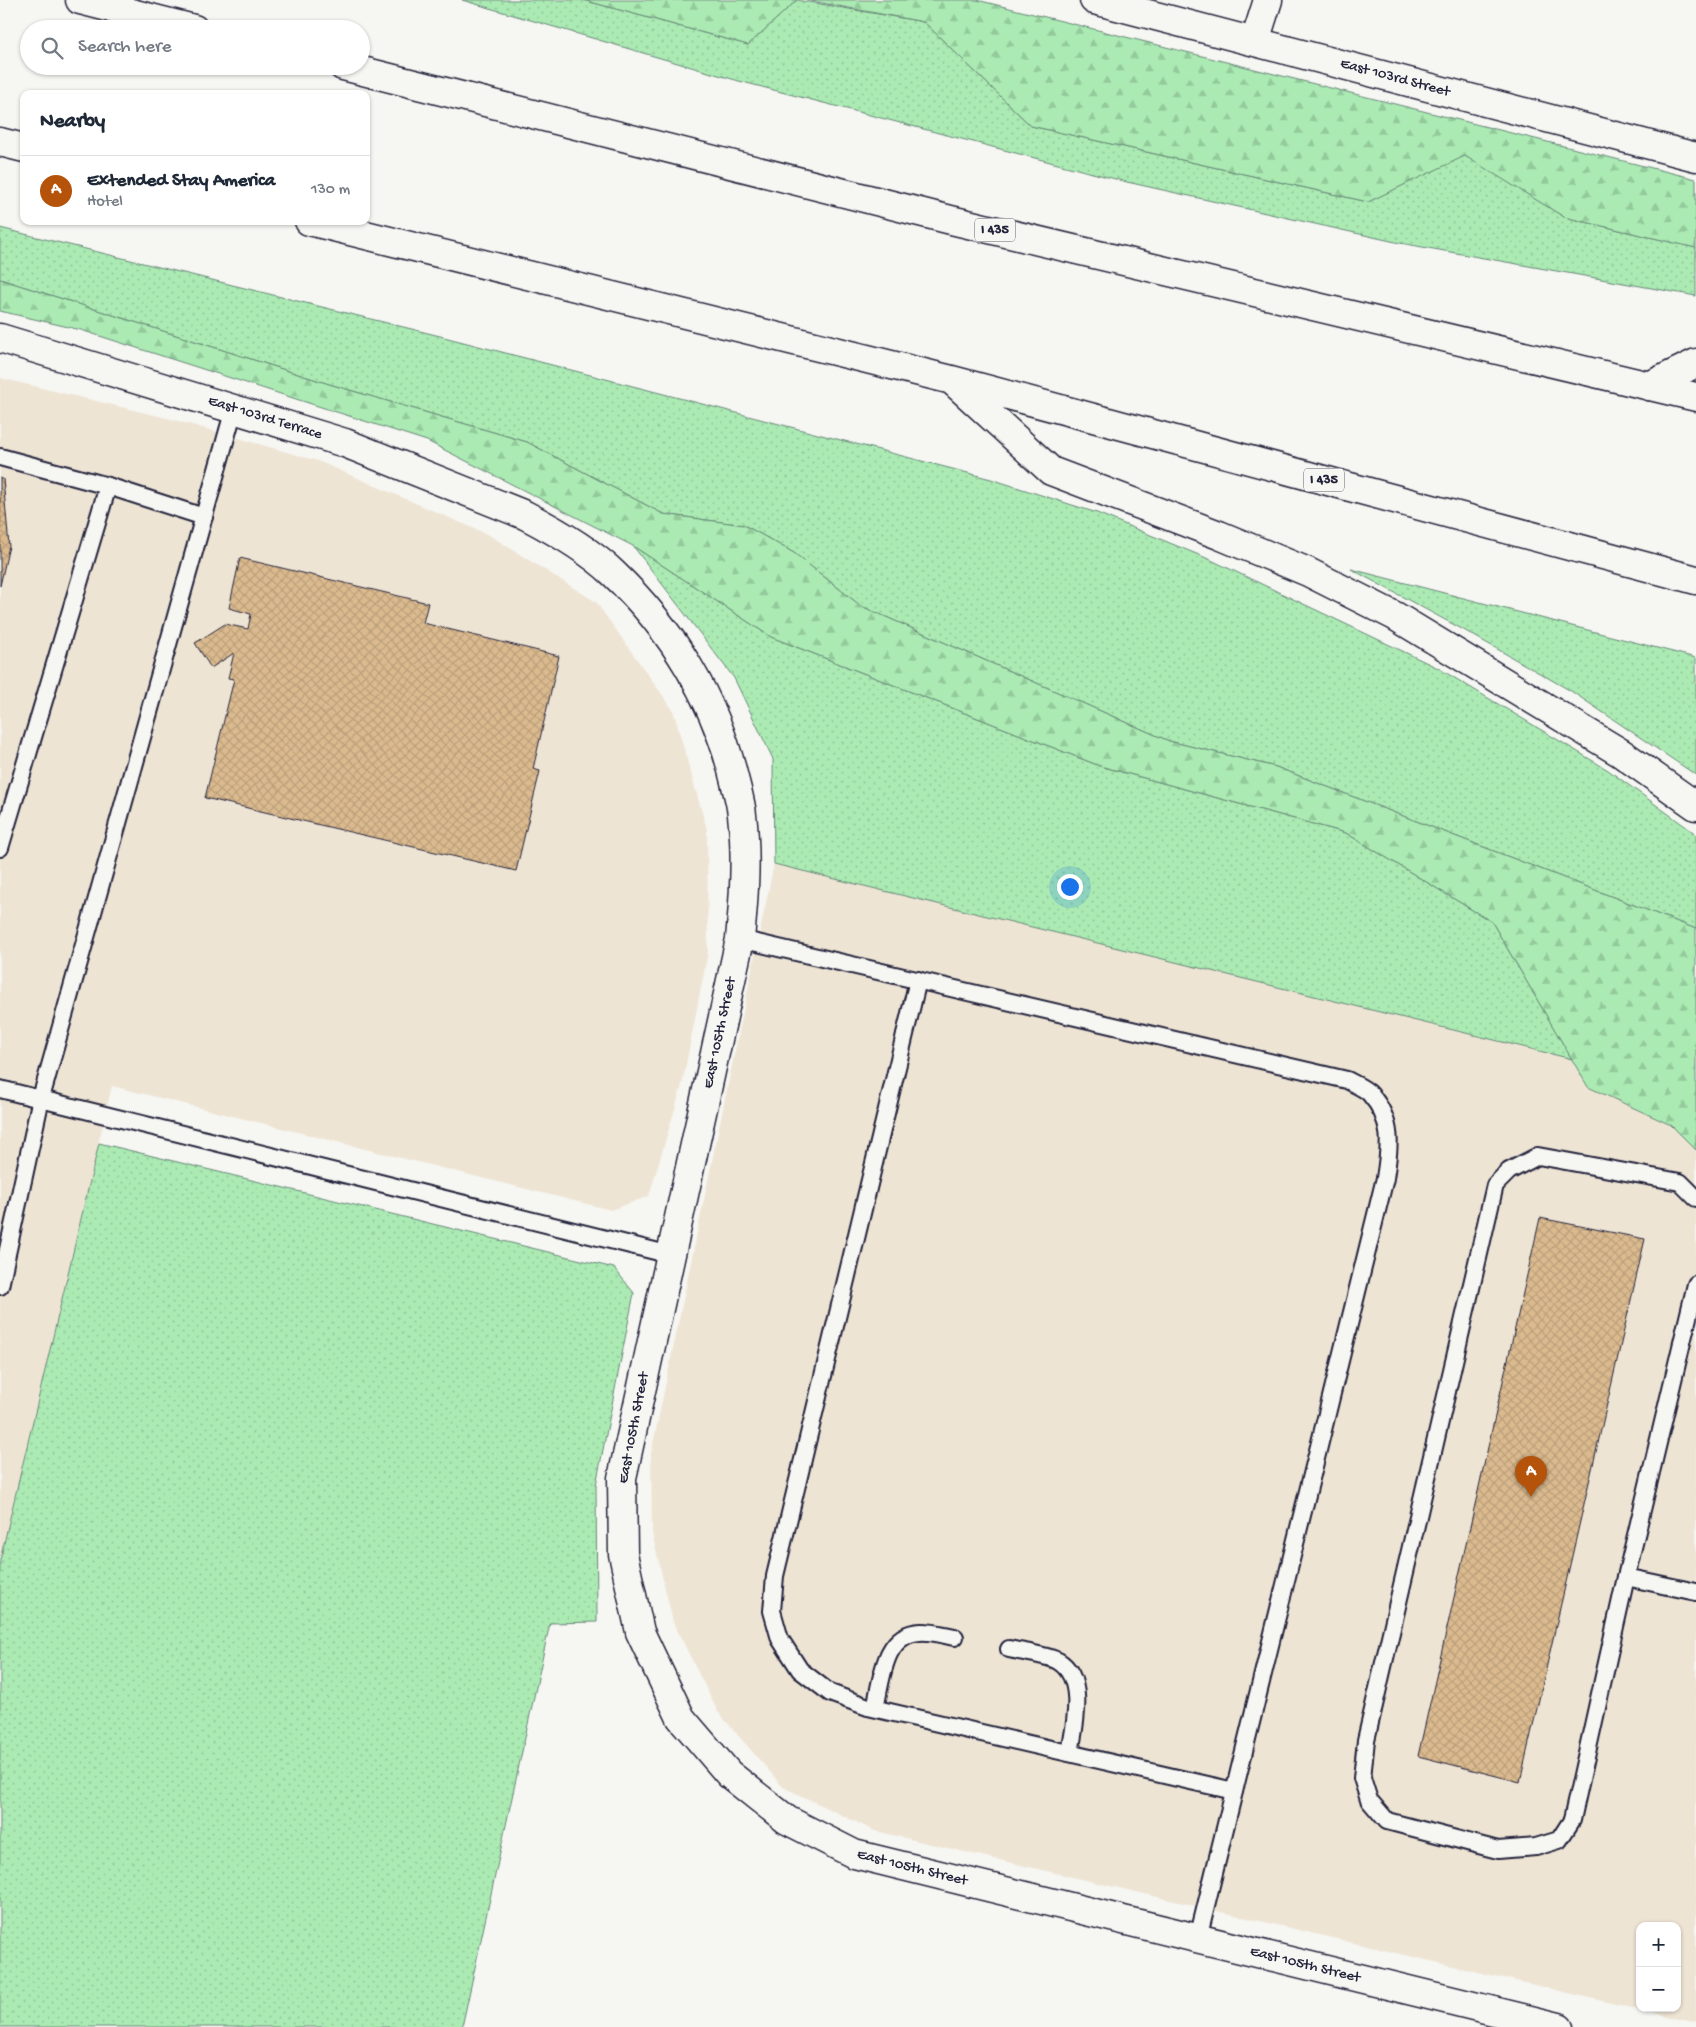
<!DOCTYPE html>
<meta charset="utf-8">
<style>
:root{--surface:#fff;--page:#f2f2f3;--text:#1f2937;--muted:#747a83;--line:#e0e1e3;--accent:#b45309}
body{margin:0;font-family:"Gochi Hand",sans-serif;background:var(--page);color:var(--text)}
.controls{position:absolute;right:15px;bottom:15px;display:grid;overflow:hidden;border-radius:10px;box-shadow:0 1px 4px #0004}
.controls button{width:45px;height:45px;display:grid;place-items:center;padding:0;border:0;border-bottom:1px solid var(--line);background:var(--surface);color:var(--text);font:25px sans-serif}
.you{position:absolute;left:1069px;top:886px;width:18px;height:18px;margin:-12px;border:4px solid #fff;border-radius:50%;background:#1a73e8;box-shadow:0 0 0 8px #1a73e833}
.badge{display:grid;place-items:center;width:32px;height:32px;border-radius:50%;background:var(--accent);color:#fff;font-size:16px;font-weight:700}
.pin{position:absolute;translate:-50% -41px;filter:drop-shadow(0 1px 2px #0008)}
.pin::after{content:'';position:absolute;top:26px;width:18px;height:15px;background:inherit;clip-path:polygon(0 0,100% 0,50% 100%)}
.list{margin:0;padding:0;list-style:none}
h2{display:flex;justify-content:space-between;align-items:center;height:65px;margin:0;padding:0 20px;font-size:21px}
h2 small{font-size:16px;font-weight:400;color:var(--muted)}
.list li{display:grid;grid-template-columns:32px 1fr auto;gap:15px;align-items:center;box-sizing:border-box;height:70px;padding:0 20px;border-top:1px solid var(--line)}
.list b{display:block;font-size:19px;white-space:nowrap}
.list p{margin:0;font-size:16px;white-space:nowrap;color:var(--muted)}
.list em{font-size:16px;font-style:normal;color:var(--muted)}
.icon{flex:none;width:28px;height:28px;fill:none;stroke:currentColor;stroke-width:2;stroke-linecap:round;stroke-linejoin:round}
.map{position:relative;flex:none;width:1696px;height:2027px;overflow:hidden}
.search{position:absolute;background:var(--surface);box-shadow:0 1px 4px #0004;left:20px;top:20px;width:350px;height:55px;display:flex;align-items:center;gap:12px;box-sizing:border-box;padding:0 18px;border-radius:28px;color:var(--muted);font-size:19px}
.panel{position:absolute;background:var(--surface);box-shadow:0 1px 4px #0004;left:20px;top:90px;width:350px;height:135px;border-radius:10px}
.map>svg:first-child{display:block}
</style>
<div class="map">
<svg width="1696" height="2027" viewBox="0 0 1696 2027">
<defs>
<pattern id="grass-dots" width="8" height="8" patternUnits="userSpaceOnUse" patternTransform="scale(1.25)"><rect width="8" height="8" fill="#abebb3"/><path d="M2 2h.1M6 6h.1" fill="none" stroke="#93c99b" stroke-width="1.8" stroke-linecap="round"/></pattern>
<pattern id="forest-firs" width="22" height="20" patternUnits="userSpaceOnUse" patternTransform="scale(1.25)"><rect width="22" height="20" fill="#abebb3"/><path d="M5 1l3.5 6h-7zM16 11l3.5 6h-7z" fill="#93c99b"/></pattern>
<pattern id="building-cross-hatch" width="8" height="8" patternUnits="userSpaceOnUse" patternTransform="scale(1.25)"><rect width="8" height="8" fill="#dbba8e"/><path d="M0 0l8 8M0 8l8-8" fill="none" stroke="#bca07b"/></pattern>
</defs>
<rect width="100%" height="100%" fill="#f6f6f2"/>
<filter id="ink" filterUnits="userSpaceOnUse"><feTurbulence type="fractalNoise" baseFrequency=".02" numOctaves="2"/><feDisplacementMap in="SourceGraphic" scale="10" xChannelSelector="R" yChannelSelector="G"/><feConvolveMatrix kernelMatrix="1 2 1 2 8 2 1 2 1" color-interpolation-filters="sRGB"/></filter>
<g filter="url(#ink)">
<g fill="#eee4d4" fill-rule="evenodd">
<polygon points="0,378 171,419 318,461 489,535 596,602 673,710 707,830 708,952 682,1085 649,1196 611,1210 112,1086 0,1560"/>
<path d="M774 864 1572 1059 1588 1087 1671 1125 1696 1150V2023L875 1831 783 1787 718 1712 673 1622 652 1533 651 1454ZM1640 1926H1677V2008H1640Z"/>
</g>
<g fill="url(#grass-dots)" stroke="#668677">
<polygon points="462,0 583,0 748,45 797,0 924,22 1031,126 1368,202 1465,155 1564,217 1696,248 1696,296 1400,243 1127,182 739,81"/>
<polygon points="0,228 440,336 991,479 1097,513 1211,560 1438,668 1608,770 1696,834 1696,929 1276,767 1169,741 861,606 794,553 744,525 663,514 527,442 329,384 0,279"/>
<polygon points="633,546 771,637 1100,766 1346,833 1492,922 1572,1059 774,864 773,759 734,678"/>
<polygon points="1351,569 1696,658 1696,775 1571,691 1462,629"/>
<polygon points="99,1143 614,1268 634,1293 596,1485 597,1622 550,1623 462,2027 0,2027 0,1560"/>
</g>
<g fill="url(#forest-firs)" stroke="#668677">
<polygon points="583,0 797,0 748,45"/>
<polygon points="806,0 977,0 1696,179 1696,248 1564,217 1465,156 1368,202 1031,126 924,22"/>
<polygon points="0,279 329,384 527,442 663,514 744,525 794,553 861,606 1169,741 1276,767 1696,929 1696,1150 1671,1125 1588,1087 1492,922 1346,833 1100,766 771,637 633,546 427,441 81,330 0,311"/>
</g>
<g fill="url(#building-cross-hatch)" stroke="#22223b">
<polygon points="0,478 3,479 9,546 0,586"/>
<polygon points="240,558 428,603 423,623 559,656 533,769 540,771 516,871 205,798 234,679 228,678 234,653 211,668 195,643 225,624 248,629 251,614 229,608"/>
<polygon points="1540,1218 1645,1239 1520,1782 1418,1756"/>
</g>
<g fill="none" stroke-linecap="round" stroke-linejoin="round">
<g stroke="#22223b" stroke-width="20">
<g id="lane">
<polyline points="0,457 108,486 204,517"/>
<polyline points="0,848 108,486"/>
<path d="M740 939 1347 1080C1354 1084 1365 1088 1370 1094 1394 1121 1390 1147 1385 1178L1198 1938"/>
<polyline points="918,980 775,1576 772,1611 780,1639 800,1670 830,1693 868,1707 1234,1791"/>
<polyline points="0,1089 671,1255"/>
<polyline points="1696,1198 1680,1182 1538,1156 1509,1171 1495,1185 1366,1740 1362,1778 1369,1800 1387,1821 1498,1850 1536,1847 1559,1840 1572,1820 1626,1577 1696,1284"/>
<polyline points="0,1286 41,1098 234,409"/>
<polyline points="1626,1577 1696,1592"/>
<path d="M1009 1649C1022 1652 1047 1655 1058 1661 1087 1678 1074 1728 1070 1753"/>
<path d="M875 1708C882 1680 883 1634 920 1632 931 1631 944 1635 955 1637"/>
</g>
</g>
<g stroke="#22223b" stroke-width="31">
<g id="street">
<polyline points="1255,41 1268,0"/>
<path d="M0 338 345 443 525 515C554 530 589 550 613 573 672 629 715 699 734 778 737 790 741 803 742 815 747 857 744 898 740 939L622 1478 623 1554 640 1632 681 1718 729 1774 787 1820 854 1854 1559 2027"/>
</g>
</g>
<g stroke="#22223b" stroke-width="31">
<polyline id="secondary" points="1094,0 1696,157"/>
</g>
<g stroke="#22223b" stroke-width="31">
<g id="highway">
<polyline points="80,0 194,29"/>
<polyline points="343,66 951,220 1696,397"/>
<polyline points="0,142 24,148"/>
<polyline points="309,221 952,380 1696,580"/>
<polyline points="955,383 1051,471 1219,535 1308,572 1395,616 1621,753 1696,806"/>
<polyline points="1649,386 1696,363"/>
</g>
</g>
<use href="#lane" stroke="#f6f6f2" stroke-width="16"/>
<use href="#street" stroke="#f6f6f2" stroke-width="28"/>
<use href="#secondary" stroke="#f6f6f2" stroke-width="28"/>
<use href="#highway" stroke="#f6f6f2" stroke-width="28"/>
</g>
</g>
<g text-anchor="middle" dominant-baseline="central" stroke-width="4" stroke-linejoin="round" paint-order="stroke">
<g fill="#f6f6f2" stroke="#626272" stroke-width="1">
<rect x="975" y="218.5" width="40" height="23" rx="4"/>
<rect x="1304" y="468.5" width="40" height="23" rx="4"/>
</g>
<g font-size="14" font-weight="bold" fill="#22223b">
<text x="995" y="230">I 435</text>
<text x="1324" y="480">I 435</text>
</g>
<g font-size="15" fill="#22223b" stroke="#f6f6f2">
<text transform="translate(1395 78) rotate(15)">East 103rd Street</text>
<text transform="translate(265 418) rotate(17)">East 103rd Terrace</text>
<text transform="translate(720 1033) rotate(-78)">East 105th Street</text>
<text transform="translate(634 1428) rotate(-79)">East 105th Street</text>
<text transform="translate(912 1868) rotate(14)">East 105th Street</text>
<text transform="translate(1305 1965) rotate(14)">East 105th Street</text>
</g>
</g>
</svg>
<div class="controls">
<button>+</button>
<button>−</button>
</div>
<div class="you"></div>
<div class="pin badge" style="left:1531px;top:1497px">A</div>
<div class="search"><svg class="icon" aria-label="search" viewBox="0 0 24 24"><circle cx="10" cy="10" r="6"/><path d="M15 15l6 6"/></svg>Search here</div>
<section class="panel">
<h2>Nearby<small></small></h2>
<ul class="list">
<li><span class="badge">A</span><div><b>Extended Stay America</b><p>Hotel</p></div><em>130 m</em></li>
</ul>
</section>
</div>
